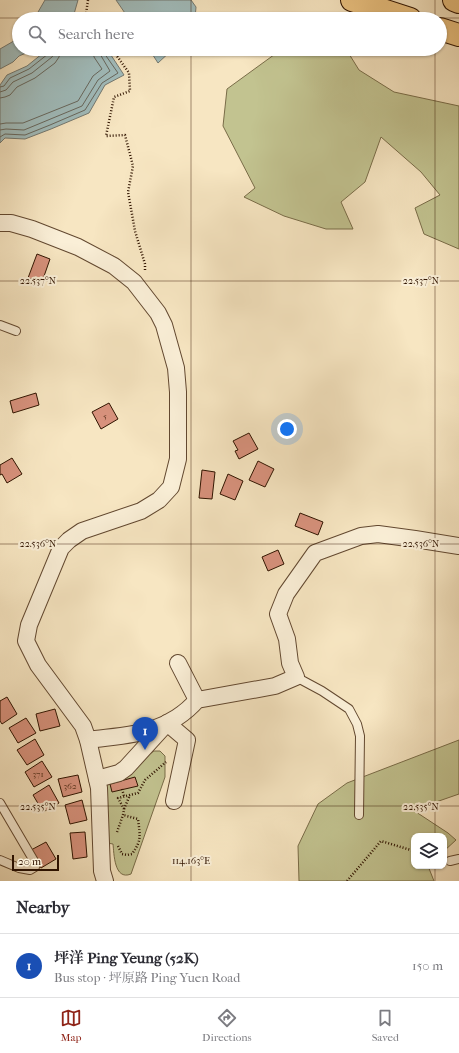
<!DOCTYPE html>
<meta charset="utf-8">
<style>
:root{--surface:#fff;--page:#f2f2f3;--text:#2b2b33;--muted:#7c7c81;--line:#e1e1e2;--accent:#8f2418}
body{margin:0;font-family:"IM FELL French Canon","Noto Serif SC",serif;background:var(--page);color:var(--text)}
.controls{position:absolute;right:12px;bottom:12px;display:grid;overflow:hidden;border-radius:8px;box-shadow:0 1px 3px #0004}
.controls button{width:36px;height:36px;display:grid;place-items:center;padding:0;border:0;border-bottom:1px solid var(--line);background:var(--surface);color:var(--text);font:20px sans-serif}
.scale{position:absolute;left:12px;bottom:10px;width:47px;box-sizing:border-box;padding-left:4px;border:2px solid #301400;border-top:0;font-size:11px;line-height:14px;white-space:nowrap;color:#301400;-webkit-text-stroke:3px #faefd7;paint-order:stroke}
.you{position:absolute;left:287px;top:429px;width:14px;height:14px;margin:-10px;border:3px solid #fff;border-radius:50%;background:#1a73e8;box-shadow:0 0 0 6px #1a73e833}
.badge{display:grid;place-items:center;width:26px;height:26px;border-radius:50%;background:var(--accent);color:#fff;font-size:13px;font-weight:700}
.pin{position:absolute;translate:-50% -33px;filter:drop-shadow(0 1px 2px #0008)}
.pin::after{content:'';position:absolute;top:21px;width:14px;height:12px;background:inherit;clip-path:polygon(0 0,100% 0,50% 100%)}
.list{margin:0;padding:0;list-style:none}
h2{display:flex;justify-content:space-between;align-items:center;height:52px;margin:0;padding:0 16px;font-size:17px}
h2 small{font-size:13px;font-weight:400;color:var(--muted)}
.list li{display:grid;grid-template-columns:26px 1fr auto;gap:12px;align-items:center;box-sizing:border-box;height:64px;padding:0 16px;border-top:1px solid var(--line)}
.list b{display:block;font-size:15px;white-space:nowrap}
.list p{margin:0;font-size:13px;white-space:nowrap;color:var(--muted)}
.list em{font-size:13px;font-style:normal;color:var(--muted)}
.icon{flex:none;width:22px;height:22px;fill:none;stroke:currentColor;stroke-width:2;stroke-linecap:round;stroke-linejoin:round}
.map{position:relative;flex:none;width:459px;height:881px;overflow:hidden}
.search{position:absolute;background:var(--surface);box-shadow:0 1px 3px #0004;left:12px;right:12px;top:12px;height:44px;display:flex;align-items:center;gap:10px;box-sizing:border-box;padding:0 14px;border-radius:22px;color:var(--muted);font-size:15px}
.sheet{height:116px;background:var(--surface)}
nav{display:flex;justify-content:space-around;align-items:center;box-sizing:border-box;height:56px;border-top:1px solid var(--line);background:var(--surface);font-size:11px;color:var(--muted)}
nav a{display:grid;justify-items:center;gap:2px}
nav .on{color:var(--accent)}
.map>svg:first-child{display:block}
</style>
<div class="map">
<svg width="459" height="881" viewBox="0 0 459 881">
<rect width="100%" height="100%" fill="#f7e6c2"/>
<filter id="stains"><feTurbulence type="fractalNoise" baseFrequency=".005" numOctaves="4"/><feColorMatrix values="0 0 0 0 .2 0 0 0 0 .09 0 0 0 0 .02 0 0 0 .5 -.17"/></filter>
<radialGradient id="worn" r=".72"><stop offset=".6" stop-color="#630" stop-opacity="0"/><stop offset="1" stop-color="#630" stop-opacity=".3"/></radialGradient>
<g fill="#c2c390" stroke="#796c48">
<polygon points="282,49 346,49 359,70 394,92 459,106 459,249 424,234 415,208 440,195 421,172 381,137 365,182 341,202 353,229 326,229 284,216 244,197 255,188 223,126 227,89"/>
<polygon points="459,740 459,794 413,810 448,833 456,840 444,851 444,836 414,836 414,866 428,866 434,881 299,881 298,846 318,804 347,783"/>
<path d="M154 751H160L165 756V777L131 874C114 881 114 853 113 844L107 843 106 788 107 784Z"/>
</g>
<g fill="#a1bdbd" stroke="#747971">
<polygon points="45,0 78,0 74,14 84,19 72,19 69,17 63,19 34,19"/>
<polygon points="116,0 191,0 196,7 195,19 129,19"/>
<polygon points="19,38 19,49 31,49 26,53 19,56 13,62 0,69 0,49"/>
<polygon points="48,49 107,49 124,75 105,85 89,113 51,129 25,139 5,138 0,143 0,85 7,75 27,66"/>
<polygon points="149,49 173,49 158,63"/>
</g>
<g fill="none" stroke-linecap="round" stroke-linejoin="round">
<g stroke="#68685e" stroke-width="1">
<polyline points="0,87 4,86 10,78 29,69 48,54 50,49"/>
<polyline points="0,92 6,90 13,82 32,73 52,57 54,54 55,49"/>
<polyline points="0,98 5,97 10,95 17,87 35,78 55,63 59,57 61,49"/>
<polyline points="0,124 6,123 23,123 78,101 93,76 102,69 94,57 93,49"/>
<polyline points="0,130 6,129 24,130 82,106 98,80 110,71 100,54 99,49"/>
<polyline points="0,137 5,134 25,135 50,125 85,110 102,83 118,73 104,53 104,49"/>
</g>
</g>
<g fill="#d8927d" stroke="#301400">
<polygon points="37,254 50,259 42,282 28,278"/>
<polygon points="36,393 39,405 13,413 10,401"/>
<polygon points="109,403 118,419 101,429 92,412"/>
<polygon points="249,433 258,449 239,459 235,451 238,450 233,441"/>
<polygon points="12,458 22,474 7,483 2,474 0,475 0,465"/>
<polygon points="258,461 274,469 265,487 249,480"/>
<polygon points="202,470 215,472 212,499 199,498"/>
<polygon points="228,474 243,481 235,500 220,494"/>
<polygon points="300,513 323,522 318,535 295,526"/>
<polygon points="278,550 284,564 268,571 262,557"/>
<polygon points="7,697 17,714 2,724 0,721 0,701"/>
<polygon points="55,709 60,726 40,731 36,714"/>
<polygon points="26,718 36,733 18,743 9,728"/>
<polygon points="35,739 44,755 27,765 17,750"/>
<polygon points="42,761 52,777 34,787 25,772"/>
<polygon points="78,775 82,792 63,797 58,779"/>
<polygon points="135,777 138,786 112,792 110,784"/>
<polygon points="49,785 59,803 43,812 33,795"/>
<polygon points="82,800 87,820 70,824 65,805"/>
<polygon points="85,832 87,857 73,859 70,833"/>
<polygon points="46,842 56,859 41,868 31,850"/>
</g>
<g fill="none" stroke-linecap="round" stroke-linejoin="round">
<g stroke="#624830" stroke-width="10">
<g id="service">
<polyline points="0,325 16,331"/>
<polyline points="296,677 322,691 349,709 357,724 360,736 359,815"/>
<polyline points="0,803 34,861 35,867 30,870 19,868 0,860"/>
<polyline points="450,861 459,859"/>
</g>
</g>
<g stroke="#624830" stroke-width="18">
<g id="minor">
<polyline points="0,223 11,223 32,229 78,247 114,266 134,282 158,313 164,325 176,368 178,392 178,459 171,487 159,500 141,511 82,531 69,540 61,548 29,625 26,641 38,665 83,726 88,740 99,788 102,871 105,881"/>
<polyline points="178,663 197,700"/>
<path d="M88 740C108 737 134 736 153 729 169 724 186 713 197 700L275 686 296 677 290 663 287 639 278 614 286 594 315 553 361 536 378 534 415 539 459 546"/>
<polyline points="97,779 119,773 126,768 167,723 187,740 174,801"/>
</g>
</g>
<g stroke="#301400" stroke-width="24">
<g id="trunk">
<polyline points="352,0 410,19"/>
<polyline points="454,0 459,2"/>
<polyline points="440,29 459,35"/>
</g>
</g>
<g stroke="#301400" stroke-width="2.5" stroke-dasharray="1 2" stroke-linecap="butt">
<polyline points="88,0 86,14 90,19"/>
<polyline points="112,49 129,73 130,91 114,97 106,136 125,135 133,166 128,192 135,231 145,264 145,271"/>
<polyline points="122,789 124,796"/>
<polyline points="124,809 130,795"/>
<polyline points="117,832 123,815 124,809 118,798 138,793 145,780 166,762"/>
<path d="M118 846 122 854 127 855 132 854C142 840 140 836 138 819L123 815"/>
<polyline points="347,881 381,841 414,851"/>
</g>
<use href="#service" stroke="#faefd7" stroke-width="8"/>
<use href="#minor" stroke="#faefd7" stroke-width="16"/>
<use href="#trunk" stroke="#ecc381" stroke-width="22"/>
</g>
<path fill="none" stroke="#301400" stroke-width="1" stroke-opacity="0.45" d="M191 0V19M435 0V19M0 18H459M191 49V881M435 49V836M0 281H459M0 544H459M0 806H459M435 866V881"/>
<g text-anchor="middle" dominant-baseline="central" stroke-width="4" stroke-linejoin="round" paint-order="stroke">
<g font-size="9" fill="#5a341f">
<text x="105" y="416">5</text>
<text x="38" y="774">371</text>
<text x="70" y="786">362</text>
</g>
</g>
<g font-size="10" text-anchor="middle" fill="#301400" stroke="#faefd7" stroke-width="4" stroke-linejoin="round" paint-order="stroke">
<text x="38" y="284">22.537°N</text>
<text x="421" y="284">22.537°N</text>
<text x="38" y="547">22.536°N</text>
<text x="421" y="547">22.536°N</text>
<text x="38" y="810">22.535°N</text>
<text x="421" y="810">22.535°N</text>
<text x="191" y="864">114.163°E</text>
</g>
<rect width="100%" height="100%" filter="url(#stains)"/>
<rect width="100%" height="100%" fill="url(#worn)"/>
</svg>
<div class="controls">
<button><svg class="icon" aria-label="layers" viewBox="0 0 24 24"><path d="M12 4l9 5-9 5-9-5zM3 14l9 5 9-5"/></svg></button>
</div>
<div class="scale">20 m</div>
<div class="you"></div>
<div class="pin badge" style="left:145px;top:750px;background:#1a4fb4">1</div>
<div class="search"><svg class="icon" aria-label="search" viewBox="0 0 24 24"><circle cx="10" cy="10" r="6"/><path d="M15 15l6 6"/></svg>Search here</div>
</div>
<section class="sheet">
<h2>Nearby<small></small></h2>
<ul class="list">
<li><span class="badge" style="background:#1a4fb4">1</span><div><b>坪洋 Ping Yeung (52K)</b><p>Bus stop · 坪原路 Ping Yuen Road</p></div><em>150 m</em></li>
</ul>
</section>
<nav>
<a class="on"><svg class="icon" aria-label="map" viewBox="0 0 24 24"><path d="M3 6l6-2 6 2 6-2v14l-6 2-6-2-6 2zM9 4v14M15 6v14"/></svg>Map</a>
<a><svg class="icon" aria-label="directions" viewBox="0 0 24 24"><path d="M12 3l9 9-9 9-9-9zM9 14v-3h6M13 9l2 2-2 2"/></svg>Directions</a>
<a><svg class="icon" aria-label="saved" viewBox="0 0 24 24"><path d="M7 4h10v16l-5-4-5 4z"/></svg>Saved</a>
</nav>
